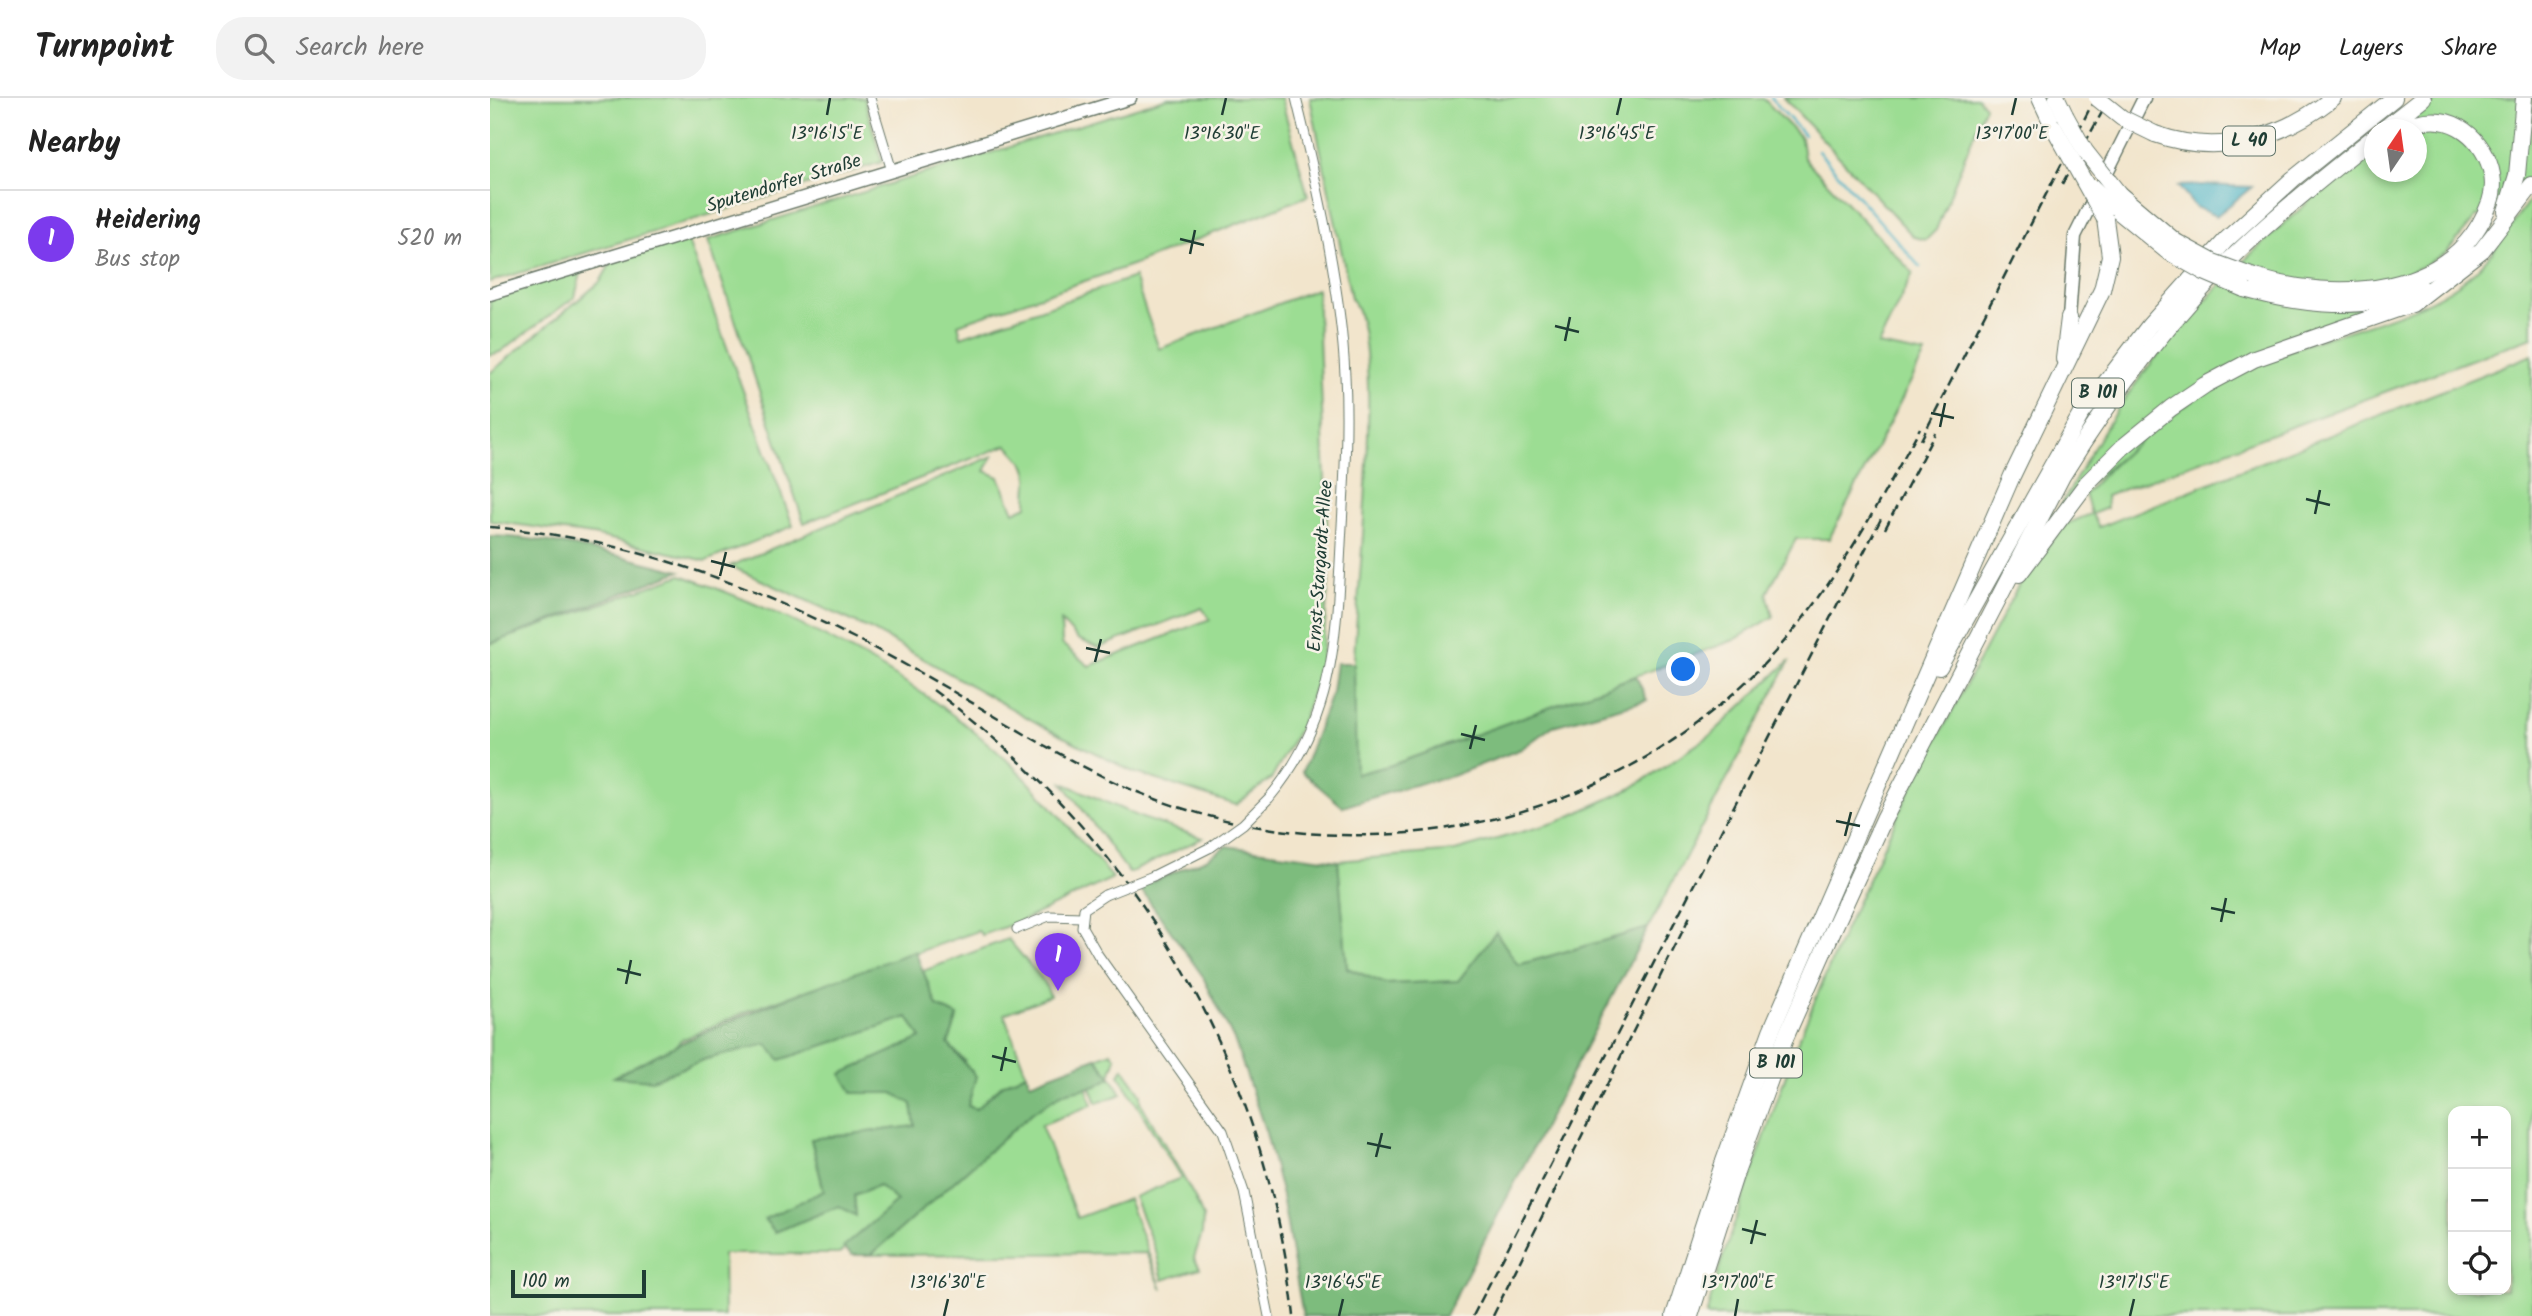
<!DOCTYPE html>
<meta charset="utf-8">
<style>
:root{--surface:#fff;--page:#f2f2f2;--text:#222;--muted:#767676;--line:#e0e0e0;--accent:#7c3aed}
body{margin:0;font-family:Kalam,sans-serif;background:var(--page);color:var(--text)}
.controls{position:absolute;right:21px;bottom:21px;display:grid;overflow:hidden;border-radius:14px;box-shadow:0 4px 10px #0003}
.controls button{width:63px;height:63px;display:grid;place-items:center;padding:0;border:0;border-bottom:2px solid var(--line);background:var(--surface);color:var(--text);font:35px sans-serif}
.compass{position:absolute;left:1874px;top:21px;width:63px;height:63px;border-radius:50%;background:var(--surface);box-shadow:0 4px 10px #0003;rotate:13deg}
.scale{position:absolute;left:21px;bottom:18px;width:135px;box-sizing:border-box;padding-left:7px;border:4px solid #1f3d34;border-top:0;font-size:19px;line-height:24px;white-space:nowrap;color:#1f3d34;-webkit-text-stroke:5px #f7f3e8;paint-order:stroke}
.you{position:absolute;left:1194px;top:572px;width:24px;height:24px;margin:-18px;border:5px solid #fff;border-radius:50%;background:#1a73e8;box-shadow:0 0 0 10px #1a73e833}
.badge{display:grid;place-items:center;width:46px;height:46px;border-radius:50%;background:var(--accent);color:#fff;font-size:23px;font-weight:700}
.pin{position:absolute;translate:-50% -58px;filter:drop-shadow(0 2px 4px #0008)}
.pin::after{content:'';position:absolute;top:37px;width:24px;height:21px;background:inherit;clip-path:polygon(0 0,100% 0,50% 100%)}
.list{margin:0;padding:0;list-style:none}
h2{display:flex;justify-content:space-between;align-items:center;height:91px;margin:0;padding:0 28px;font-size:30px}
h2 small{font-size:23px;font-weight:400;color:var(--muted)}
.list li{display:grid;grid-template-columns:46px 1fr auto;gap:21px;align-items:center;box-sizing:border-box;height:98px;padding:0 28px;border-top:2px solid var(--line)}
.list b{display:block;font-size:26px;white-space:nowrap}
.list p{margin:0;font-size:23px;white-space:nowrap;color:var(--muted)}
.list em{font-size:23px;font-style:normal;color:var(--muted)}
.icon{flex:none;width:38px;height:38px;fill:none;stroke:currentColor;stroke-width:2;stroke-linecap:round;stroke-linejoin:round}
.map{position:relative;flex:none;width:2042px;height:1218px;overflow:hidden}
header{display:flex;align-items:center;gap:42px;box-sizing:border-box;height:98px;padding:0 35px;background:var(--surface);border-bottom:2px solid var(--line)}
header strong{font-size:33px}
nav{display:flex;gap:38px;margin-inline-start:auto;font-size:24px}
.search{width:490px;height:63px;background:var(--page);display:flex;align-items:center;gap:18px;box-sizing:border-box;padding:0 24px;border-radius:28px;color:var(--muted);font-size:26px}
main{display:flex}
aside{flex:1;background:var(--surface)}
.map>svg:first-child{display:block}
</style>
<header>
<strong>Turnpoint</strong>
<div class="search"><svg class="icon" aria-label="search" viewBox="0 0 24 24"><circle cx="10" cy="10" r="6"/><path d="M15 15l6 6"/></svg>Search here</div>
<nav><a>Map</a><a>Layers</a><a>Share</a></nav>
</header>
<main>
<aside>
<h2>Nearby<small></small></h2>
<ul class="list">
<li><span class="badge">1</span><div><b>Heidering</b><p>Bus stop</p></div><em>520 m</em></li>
</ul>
</aside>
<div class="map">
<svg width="2042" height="1218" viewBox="0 0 2042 1218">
<rect width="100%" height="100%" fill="#f7f3e8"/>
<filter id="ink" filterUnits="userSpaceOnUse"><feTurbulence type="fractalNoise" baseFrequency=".0143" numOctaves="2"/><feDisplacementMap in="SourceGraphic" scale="14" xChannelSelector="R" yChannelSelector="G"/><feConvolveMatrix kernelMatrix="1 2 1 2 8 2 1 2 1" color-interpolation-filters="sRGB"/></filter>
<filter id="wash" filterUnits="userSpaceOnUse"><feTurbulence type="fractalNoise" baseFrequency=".00686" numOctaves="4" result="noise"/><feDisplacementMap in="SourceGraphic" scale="28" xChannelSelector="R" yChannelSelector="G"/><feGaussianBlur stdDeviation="1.57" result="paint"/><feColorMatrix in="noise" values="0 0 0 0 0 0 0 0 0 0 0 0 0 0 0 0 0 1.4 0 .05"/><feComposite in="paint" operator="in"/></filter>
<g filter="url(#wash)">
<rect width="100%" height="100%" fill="#f2e5cc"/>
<g fill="#9cdd93" stroke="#5e8d64" stroke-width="2" fill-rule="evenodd">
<polygon points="0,0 374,0 392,64 0,184"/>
<path d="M678 0H791L818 98 642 167 468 226 471 239 644 179 669 251 827 191 839 478 831 572 810 629 782 680 746 707 643 674 558 631 382 532 240 468 503 358 495 373 509 379 524 414 537 408C537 372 545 375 517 347L314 425 218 142ZM712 510 720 521 599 568 572 546 571 523 588 541 608 550Z"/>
<path d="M820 0H1273L1311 40 1314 60 1423 175 1388 247 1435 256 1339 441H1306L1277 495 1283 519 1244 542 902 667 865 677C865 639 863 602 864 564 866 499 897 243 861 200Z"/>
<polygon points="1294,0 1487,0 1495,8 1446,132 1436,142 1424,139"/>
<path d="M1949 0H2042V79L2025 98 1986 119 1956 155 1918 176 1870 188 1871 218 1737 270 1569 411C1587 379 1605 346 1625 315 1694 212 1788 125 1884 50V74H1926V32L1909 31Z"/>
<path d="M2042 98V239L1616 398 1617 410 1602 416 1609 429 2042 257V1218H1216L1231 1164 1307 945 1355 831 1416 700 1536 473 1576 426 1601 416 1595 396C1654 331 1725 280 1808 249 1866 228 1936 216 1984 174 2008 152 2023 124 2042 98ZM1963 1013H2016V1192H1963Z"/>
<polygon points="197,141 303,428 216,463 103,437 0,423 0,275 110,184 122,163"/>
<polygon points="92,171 85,199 10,254 0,257 0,199"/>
<path d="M191 477C313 521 439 583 532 677 564 710 593 746 623 780L529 824 492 837 488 833 260 912 191 942 162 981 216 961 278 945 366 935 418 919 431 940 363 995H403L422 1006 426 1028 321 1041 334 1093 285 1134 349 1108 366 1117 364 1097 389 1087 408 1103 349 1156H233L234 1218H0V546Z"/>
<polygon points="1300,562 1158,830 1028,867 1006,835 968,883 895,886 857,870 848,763 965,753 1067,724 1142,690 1221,637"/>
<polygon points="573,685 652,720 713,740 639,775"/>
<polygon points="518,841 555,885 560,898 514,916 536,975 512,987 486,1011 478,1008 475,963 458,946 468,918 447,908 433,873"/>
<polygon points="621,954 626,960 620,977 606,960"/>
<polygon points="633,970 651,996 651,1005 704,1098 713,1119 712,1135 704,1160 710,1170 673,1182 667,1157 644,1099 691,1080 629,977"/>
<polygon points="621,979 632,996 607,1005 600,987 606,988"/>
<polygon points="596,988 602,1007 551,1027 587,1120 638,1101 672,1191 656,1155 381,1157 543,1014 573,995"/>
</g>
<g fill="#7dbc7d" stroke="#4e7c58" stroke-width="2">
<path d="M0 438C64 440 128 458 190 473L0 546Z"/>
<polygon points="846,565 864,565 866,676 902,667 1146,578 1157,602 1063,628 1031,651 962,678 916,689 853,709 812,674 842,594"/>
<polygon points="736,748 848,763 857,870 896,886 968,883 1006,834 1028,867 1158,830 955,1218 813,1218 792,1098 776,1035 745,944 712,877 649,789 716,761"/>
<path d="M425 853 447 908 468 918 458 946 486 978 478 1008 486 1011 512 987 536 975 540 985 606 960 621 979 606 988 573 995 543 1014 381 1157H362L353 1149 407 1103 389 1087 364 1097 366 1118 349 1108 285 1134 274 1121 334 1093 321 1041 425 1028 422 1006 403 995H363L351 976 431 940 418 919 290 962 277 946 216 961 162 982 124 979C223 925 320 891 425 853Z"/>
</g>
<polygon fill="#48b2c6" stroke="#34787d" stroke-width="2" points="1713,87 1762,89 1726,118 1705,109 1688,88"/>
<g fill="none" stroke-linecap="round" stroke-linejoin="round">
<g stroke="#48b2c6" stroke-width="2.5">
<polyline points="1281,0 1314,37"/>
<polyline points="1328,53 1430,169"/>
</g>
</g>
</g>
<g filter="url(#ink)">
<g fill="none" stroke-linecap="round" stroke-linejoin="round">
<g stroke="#697869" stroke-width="11">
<g id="minor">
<polyline points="380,0 402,73"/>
<path d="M779 700C844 623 846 542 851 446 854 390 858 333 855 277 851 190 827 85 806 0"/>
<polyline points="663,778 721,749"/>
<polyline points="615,797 594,811 592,829 608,857 733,1033 754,1094 779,1218"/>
<polyline points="527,831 559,818 592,819"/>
</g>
</g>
<g stroke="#697869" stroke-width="15">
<g id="secondary">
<polyline points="0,196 640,0"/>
<polyline points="1579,220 1585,138 1654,0"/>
</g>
</g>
<g stroke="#697869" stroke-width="18">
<g id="trunk">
<polyline points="1550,0 1563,28"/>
<polyline points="1567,0 1575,17"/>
<polyline points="1895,30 1933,0"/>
<path d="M1665 36C1729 59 1790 41 1843 0"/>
<polyline points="1629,96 1686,144"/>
<polyline points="1622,108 1677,153"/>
<polyline points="2016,113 2027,77 2034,0"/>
<path d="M1764 179C1846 204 1965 201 2000 104 2012 70 1985 27 1950 23 1934 21 1918 26 1903 32"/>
<path d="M1754 191C1816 208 1872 214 1933 191"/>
<polyline points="1574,261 1579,220"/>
<polyline points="1529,476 1597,385 1633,349 1681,310 1715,287 1764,261 1922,206 1992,152 2042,87"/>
<polyline points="1449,569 1590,318 1659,228 1736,142 1803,81 1904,0"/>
<polyline points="1184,1218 1233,1066 1281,933 1522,378 1612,192 1620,158 1615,121"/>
<path d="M1200 1218 1247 1071 1296 938 1343 832 1394 721 1572 378C1622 297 1681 218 1750 152 1792 112 1839 75 1884 39"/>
</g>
</g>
<use href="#minor" stroke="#fff" stroke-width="9"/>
<use href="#secondary" stroke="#fff" stroke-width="12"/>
<use href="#trunk" stroke="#fff" stroke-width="16"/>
<g stroke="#1f3d34" stroke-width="2.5" stroke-dasharray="10 5" stroke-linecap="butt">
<polyline points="1572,86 1620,0"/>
<polyline points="1431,342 1605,0"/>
<path d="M0 429C163 442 307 505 448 585 508 619 567 658 631 687 853 786 1119 737 1284 555 1345 488 1387 408 1430 330"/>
<polyline points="1395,431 1445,335"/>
<path d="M443 592C648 741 776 967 804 1218"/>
<polyline points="983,1218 1393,417"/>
<polyline points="1003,1218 1201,816"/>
</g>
<g stroke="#697869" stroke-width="11" stroke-linecap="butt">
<g id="minor-bridge">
<polyline points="721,749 753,726 779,700"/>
<polyline points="615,797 663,778"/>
</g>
</g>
<g stroke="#697869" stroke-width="18" stroke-linecap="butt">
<g id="trunk-bridge">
<polyline points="1607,0 1632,20 1665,36"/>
<polyline points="1575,17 1595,53 1629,96"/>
<polyline points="1563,28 1615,121"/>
<polyline points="1603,90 1622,108"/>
<polyline points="1686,144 1723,164 1764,179"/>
<polyline points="1677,153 1714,174 1754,191"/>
</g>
</g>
<use href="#minor-bridge" stroke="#fff" stroke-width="9"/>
<use href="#trunk-bridge" stroke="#fff" stroke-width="16"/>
</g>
</g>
<path fill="none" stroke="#1f3d34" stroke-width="2.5" d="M337 17 340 0M732 17 736 0M1127 17 1131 0M1522 17 1526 0M690 141 714 147M700 156 705 132M1065 228 1089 234M1075 243 1080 219M1441 315 1464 320M1450 329 1455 305M1816 401 1840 407M1825 416 1830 392M221 463 245 469M230 478 236 454M596 550 620 555M605 564 611 541M971 636 995 642M980 651 986 627M1346 723 1370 728M1355 738 1361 714M1721 810 1745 815M1731 824 1736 800M127 871 151 877M136 886 141 862M502 958 526 964M511 973 516 949M877 1045 901 1050M886 1059 892 1035M1252 1131 1276 1137M1261 1146 1267 1122M454 1218 458 1201M849 1218 853 1201M1245 1218 1248 1201M1640 1218 1644 1201"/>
<g text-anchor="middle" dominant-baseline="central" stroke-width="5" stroke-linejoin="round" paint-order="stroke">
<g fill="#f7f3e8" stroke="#60746a" stroke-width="2">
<rect x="1733" y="28.5" width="52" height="29" rx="5"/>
<rect x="1582" y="280.5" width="52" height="29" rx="5"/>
<rect x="1260" y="950.5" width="52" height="29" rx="5"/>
</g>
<g font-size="18" font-weight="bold" fill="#1f3d34">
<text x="1759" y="43">L 40</text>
<text x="1608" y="295">B 101</text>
<text x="1286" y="965">B 101</text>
</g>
<g font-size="19" fill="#1f3d34" stroke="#f7f3e8">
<text transform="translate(294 86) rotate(-17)">Sputendorfer Straße</text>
<text transform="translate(831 468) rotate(-86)">Ernst-Stargardt-Allee</text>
</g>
</g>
<g font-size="18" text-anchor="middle" fill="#1f3d34" stroke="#f7f3e8" stroke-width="5" stroke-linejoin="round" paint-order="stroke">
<text x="337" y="41">13°16'15"E</text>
<text x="732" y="41">13°16'30"E</text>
<text x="1127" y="41">13°16'45"E</text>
<text x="1522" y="41">13°17'00"E</text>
<text x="458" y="1190">13°16'30"E</text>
<text x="853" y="1190">13°16'45"E</text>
<text x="1248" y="1190">13°17'00"E</text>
<text x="1644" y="1190">13°17'15"E</text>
</g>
</svg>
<div class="controls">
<button>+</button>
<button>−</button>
<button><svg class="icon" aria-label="locate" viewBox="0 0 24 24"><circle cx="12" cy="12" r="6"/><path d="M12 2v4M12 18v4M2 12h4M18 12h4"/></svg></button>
</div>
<svg class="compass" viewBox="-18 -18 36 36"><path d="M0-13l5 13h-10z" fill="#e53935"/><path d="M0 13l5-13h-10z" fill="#767676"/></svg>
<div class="scale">100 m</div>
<div class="you"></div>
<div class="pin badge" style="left:568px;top:893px">1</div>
</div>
</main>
